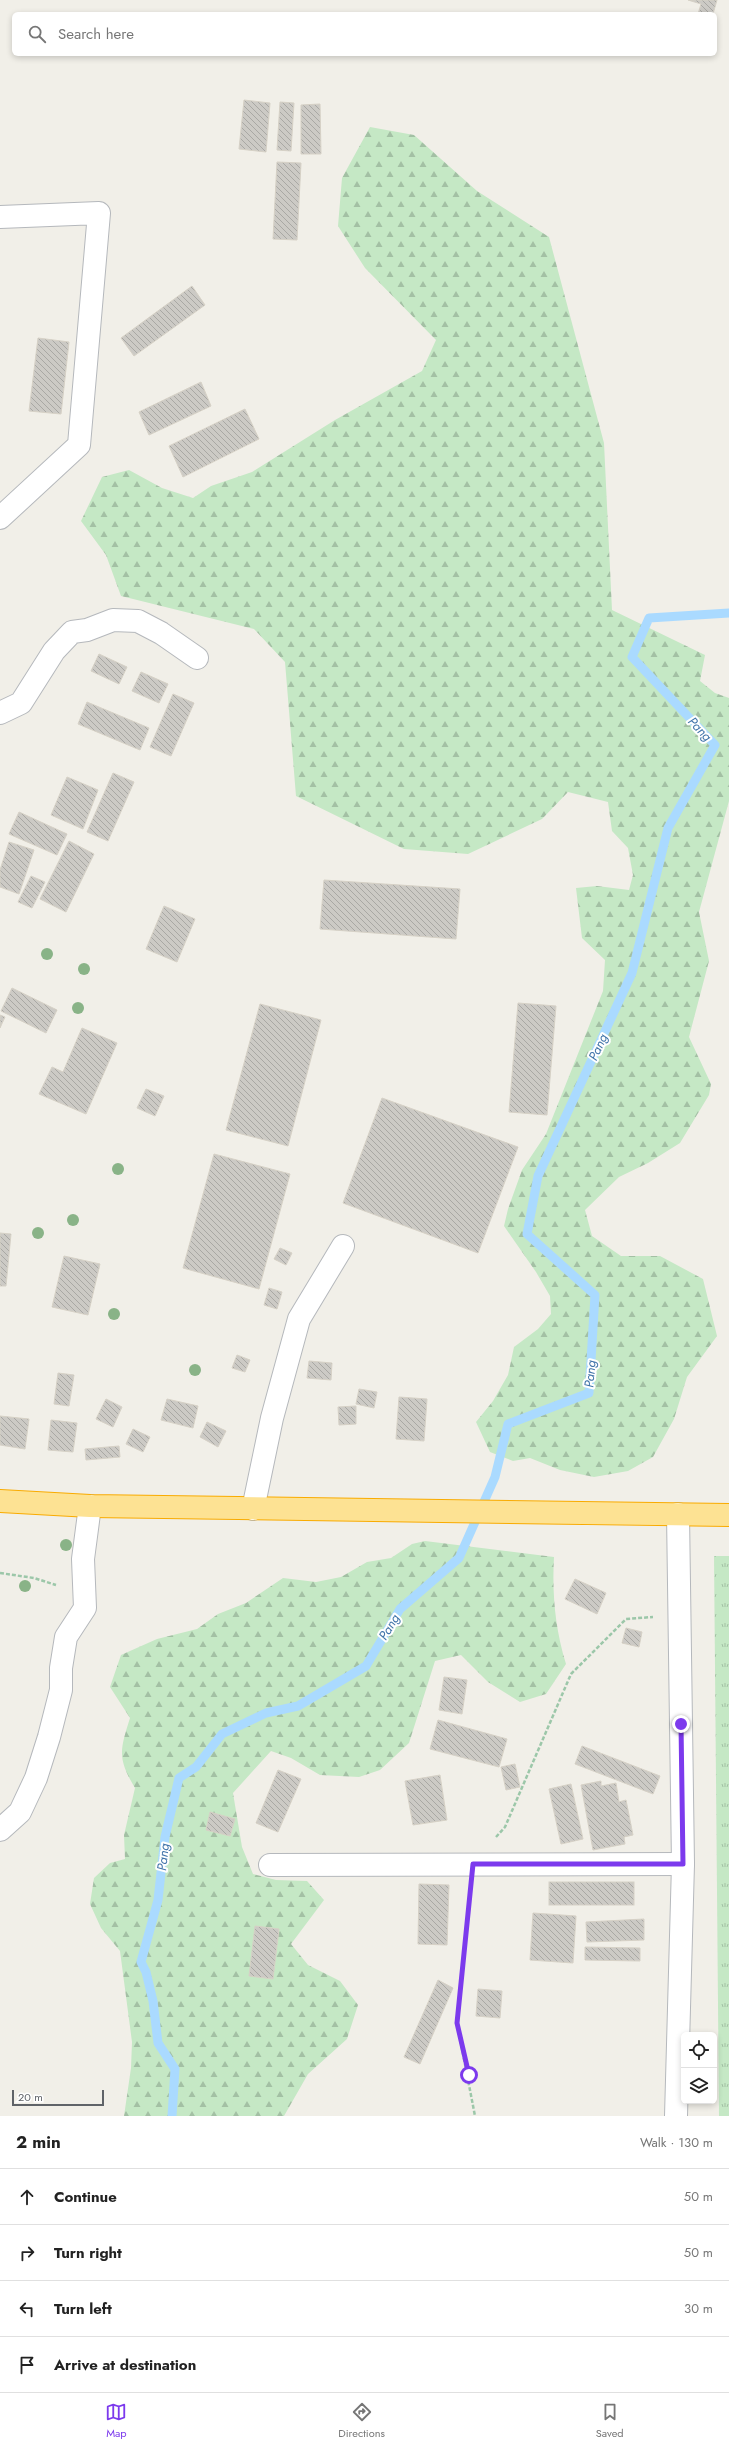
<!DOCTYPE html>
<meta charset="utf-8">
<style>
:root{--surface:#fff;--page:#f2f2f2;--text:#222;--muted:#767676;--line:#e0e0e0;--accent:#7c3aed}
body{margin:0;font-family:Jost,sans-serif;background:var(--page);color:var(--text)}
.controls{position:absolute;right:12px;bottom:12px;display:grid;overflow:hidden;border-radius:6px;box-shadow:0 2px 6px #0003}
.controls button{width:36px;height:36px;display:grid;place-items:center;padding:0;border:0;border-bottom:1px solid var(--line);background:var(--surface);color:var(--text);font:20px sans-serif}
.scale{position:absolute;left:12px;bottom:10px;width:92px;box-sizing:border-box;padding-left:4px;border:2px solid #5f6368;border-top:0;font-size:11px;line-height:14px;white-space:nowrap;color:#5f6368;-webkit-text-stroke:3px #fff;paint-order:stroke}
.stop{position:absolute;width:12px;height:12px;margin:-9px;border:3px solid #7c3aed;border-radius:50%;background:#fff}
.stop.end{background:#7c3aed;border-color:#fff;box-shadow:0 1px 4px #0008}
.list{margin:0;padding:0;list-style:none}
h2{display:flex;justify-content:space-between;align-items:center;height:52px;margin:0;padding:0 16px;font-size:17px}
h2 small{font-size:13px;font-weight:400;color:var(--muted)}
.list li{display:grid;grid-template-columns:26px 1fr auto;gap:12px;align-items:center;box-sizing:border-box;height:56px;padding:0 16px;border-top:1px solid var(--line)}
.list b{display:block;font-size:15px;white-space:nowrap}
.list em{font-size:13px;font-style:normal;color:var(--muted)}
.icon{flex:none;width:22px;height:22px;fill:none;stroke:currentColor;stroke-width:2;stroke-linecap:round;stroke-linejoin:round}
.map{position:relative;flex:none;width:729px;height:2116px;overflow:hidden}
.search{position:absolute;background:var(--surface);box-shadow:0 2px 6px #0003;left:12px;right:12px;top:12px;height:44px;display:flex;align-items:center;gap:10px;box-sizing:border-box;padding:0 14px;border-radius:6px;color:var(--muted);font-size:15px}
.sheet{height:276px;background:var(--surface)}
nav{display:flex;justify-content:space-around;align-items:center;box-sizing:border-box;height:56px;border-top:1px solid var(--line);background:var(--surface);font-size:11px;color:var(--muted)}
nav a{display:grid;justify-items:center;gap:2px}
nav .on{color:var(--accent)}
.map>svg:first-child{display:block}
</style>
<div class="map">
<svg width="729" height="2116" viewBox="0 0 729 2116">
<defs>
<pattern id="grass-tufts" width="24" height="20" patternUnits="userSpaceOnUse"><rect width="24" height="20" fill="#c5e8c5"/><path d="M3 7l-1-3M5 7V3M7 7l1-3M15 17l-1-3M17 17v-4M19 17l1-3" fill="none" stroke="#a3c0a4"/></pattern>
<pattern id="forest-firs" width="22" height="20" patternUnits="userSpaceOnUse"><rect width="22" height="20" fill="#c5e8c5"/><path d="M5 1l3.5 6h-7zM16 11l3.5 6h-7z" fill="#a3c0a4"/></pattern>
<pattern id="building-back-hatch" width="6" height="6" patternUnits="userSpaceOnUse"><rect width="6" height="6" fill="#cccac5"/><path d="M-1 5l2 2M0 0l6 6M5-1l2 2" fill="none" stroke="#a9a8a4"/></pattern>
</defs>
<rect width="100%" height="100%" fill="#f1efe8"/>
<polygon fill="url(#grass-tufts)" points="714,1556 729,1556 729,2116 719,2116"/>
<g fill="url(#forest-firs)">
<polygon points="370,127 414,135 477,191 549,237 604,443 612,610 705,655 700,681 715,693 729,698 729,801 699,912 709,961 689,1037 711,1084 709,1095 680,1143 648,1163 619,1177 585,1210 592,1236 621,1256 660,1256 703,1279 717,1336 687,1377 674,1419 653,1457 628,1471 594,1477 560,1470 530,1458 513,1461 490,1452 476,1422 493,1401 508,1375 514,1347 538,1329 551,1314 550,1296 536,1272 504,1226 508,1209 522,1170 546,1134 603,991 605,960 582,938 576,888 597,886 629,890 633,875 628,848 612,831 608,802 568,792 542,819 468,854 404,849 296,796 285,662 254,629 121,596 106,555 81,521 102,477 129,470 162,488 193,498 211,486 252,472 335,420 422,371 436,340 365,268 338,226 342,178"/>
<path d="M425 1541 554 1557C552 1594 555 1628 566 1664L546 1694 520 1702 488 1682 461 1655 435 1661 409 1743 380 1770 359 1777 320 1775 291 1758 271 1751 233 1793 242 1847 253 1874 276 1880 307 1881 324 1900 291 1944 308 1965 340 1981 358 2005 347 2039 308 2074 284 2116H124L131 2068 132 2042 120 1951 101 1928 90 1904 94 1878 110 1863 125 1859 124 1835 135 1788C117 1758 120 1750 130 1718L110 1687 121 1655 157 1639 197 1629 218 1614 246 1603 283 1578 316 1582 341 1577 367 1562 391 1558 412 1544Z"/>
</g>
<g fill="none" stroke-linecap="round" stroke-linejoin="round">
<polyline stroke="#aadaff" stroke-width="9" points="172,2116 175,2069 158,2043 153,2001 146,1972 141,1962 158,1900 165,1837 179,1778 196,1767 222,1734 266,1713 298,1706 366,1666 400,1609 459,1558 495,1477 508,1424 589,1393 595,1295 527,1234 538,1176 632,973 668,828 715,745 632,657 649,618 729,613"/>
</g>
<g fill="url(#building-back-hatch)" stroke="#d6d1c6">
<polygon points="688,0 717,0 713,14 698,14 701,4"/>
<polygon points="244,100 270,103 266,152 239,149"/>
<polygon points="280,102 294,103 291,151 277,150"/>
<polygon points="320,104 321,154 301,154 301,105"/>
<polygon points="277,162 301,163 297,240 273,239"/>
<polygon points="192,286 205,305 134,356 121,338"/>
<polygon points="38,338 69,342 61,414 29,411"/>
<polygon points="201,382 211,406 149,435 139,412"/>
<polygon points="245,409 259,439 183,477 169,446"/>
<polygon points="99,654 127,667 119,684 91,671"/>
<polygon points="141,672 168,684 159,703 132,691"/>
<polygon points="173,694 194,703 171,756 150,747"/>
<polygon points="87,702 149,728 140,750 78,724"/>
<polygon points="113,773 134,782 108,841 87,832"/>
<polygon points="67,777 98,790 83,829 51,815"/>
<polygon points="19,812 67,834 57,855 9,834"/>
<polygon points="69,841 94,854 66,912 40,899"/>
<polygon points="9,842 34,850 19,894 0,887 0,870"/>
<polygon points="31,876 45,882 32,908 18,902"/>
<polygon points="324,880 460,889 456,939 320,929"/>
<polygon points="164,906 195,919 177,962 146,949"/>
<polygon points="12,988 57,1010 46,1033 1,1011"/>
<polygon points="518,1003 556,1006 547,1115 509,1112"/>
<polygon points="260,1004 321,1020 288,1146 226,1130"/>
<polygon points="0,1015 5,1017 0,1028"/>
<polygon points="82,1028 117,1043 86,1114 39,1094 52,1067 63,1072"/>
<polygon points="146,1089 164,1096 155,1116 137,1108"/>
<polygon points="382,1098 518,1147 478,1253 343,1203"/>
<polygon points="214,1154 290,1174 259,1289 183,1268"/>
<polygon points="0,1233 11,1234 6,1286 0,1286"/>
<polygon points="280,1248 292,1253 286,1265 274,1259"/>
<polygon points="64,1256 100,1264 88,1315 52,1307"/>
<polygon points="269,1288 282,1292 277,1309 264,1305"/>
<polygon points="237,1355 250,1360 245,1372 232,1368"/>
<polygon points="309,1361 332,1363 331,1380 307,1378"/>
<polygon points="58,1373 74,1375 69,1406 54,1404"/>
<polygon points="359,1389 377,1392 374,1408 356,1404"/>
<polygon points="399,1397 427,1399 424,1441 396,1439"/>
<polygon points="106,1399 122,1407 113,1427 96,1419"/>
<polygon points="167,1399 198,1406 193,1428 161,1420"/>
<polygon points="356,1406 356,1424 339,1425 338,1407"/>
<polygon points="0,1416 29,1419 25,1449 0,1445"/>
<polygon points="51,1420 77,1423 73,1452 48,1450"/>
<polygon points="207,1422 226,1431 218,1447 200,1437"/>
<polygon points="133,1429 150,1437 143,1452 126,1444"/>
<polygon points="119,1446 120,1457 86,1460 85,1449"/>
<polygon points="575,1579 606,1593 597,1614 565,1599"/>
<polygon points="626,1628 642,1632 639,1647 622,1643"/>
<polygon points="444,1677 467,1680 462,1714 439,1710"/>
<polygon points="438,1720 507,1739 499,1767 430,1749"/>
<polygon points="582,1746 660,1776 653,1794 575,1764"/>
<polygon points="515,1764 520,1787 506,1790 501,1767"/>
<polygon points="278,1770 301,1779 278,1832 256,1823"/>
<polygon points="440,1775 447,1820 413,1825 405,1781"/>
<polygon points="601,1781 601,1786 616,1783 619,1802 626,1800 633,1835 624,1837 625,1844 593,1850 581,1785"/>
<polygon points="571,1784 583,1839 561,1844 549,1789"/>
<polygon points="210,1812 235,1819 230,1836 206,1830"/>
<rect x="549" y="1882" width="85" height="23"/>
<polygon points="419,1884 449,1885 447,1945 418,1944"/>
<polygon points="533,1913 576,1916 573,1963 530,1960"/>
<polygon points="644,1919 644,1940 587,1942 586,1922"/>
<polygon points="255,1926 279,1929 273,1979 249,1976"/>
<polygon points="585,1947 640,1948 640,1961 585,1960"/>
<polygon points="438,1980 453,1988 420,2064 404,2057"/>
<polygon points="478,1989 502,1991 500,2018 476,2016"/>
</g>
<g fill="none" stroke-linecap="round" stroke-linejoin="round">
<g stroke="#b5b8bc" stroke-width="24">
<g id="minor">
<polyline points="0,217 99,213 79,445 0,518"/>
<polyline points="0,713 21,703 54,651 72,632 87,630 113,620 138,621 161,633 197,658"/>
<polyline points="253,1509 272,1418 299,1319 343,1246"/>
<polyline points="0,1830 20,1812 36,1778 49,1737 61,1690 61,1668 66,1637 85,1608 83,1559 90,1506"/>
<polyline points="270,1865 683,1864"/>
<polyline points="676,2116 683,1864 678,1514"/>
</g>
</g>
<g stroke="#f9ab00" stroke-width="24">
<polyline id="highway" points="0,1501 90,1506 729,1515"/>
</g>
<g stroke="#9cc7a9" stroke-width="2.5" stroke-dasharray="4 2" stroke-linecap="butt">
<polyline points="0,1573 34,1578 56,1585"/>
<polyline points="496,1837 505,1827 571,1674 626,1619 653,1617"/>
<polyline points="470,1891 457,2023 475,2116"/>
</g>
<use href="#minor" stroke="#fff" stroke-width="22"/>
<use href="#highway" stroke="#fde293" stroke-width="22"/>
</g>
<g fill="#89b387">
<circle cx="47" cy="954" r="6"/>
<circle cx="84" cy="969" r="6"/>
<circle cx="78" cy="1008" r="6"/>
<circle cx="118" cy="1169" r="6"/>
<circle cx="73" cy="1220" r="6"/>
<circle cx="38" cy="1233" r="6"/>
<circle cx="114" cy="1314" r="6"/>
<circle cx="195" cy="1370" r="6"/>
<circle cx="66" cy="1545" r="6"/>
<circle cx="25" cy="1586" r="6"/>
</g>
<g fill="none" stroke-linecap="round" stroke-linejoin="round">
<polyline stroke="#7c3aed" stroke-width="5" points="469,2075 457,2023 473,1864 683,1864 681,1724"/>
</g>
<g text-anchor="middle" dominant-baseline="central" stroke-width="4" stroke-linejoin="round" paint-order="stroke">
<g font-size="13" font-style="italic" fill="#4174aa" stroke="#fff">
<text transform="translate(700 729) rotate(47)">Pang</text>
<text transform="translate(598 1047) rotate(-65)">Pang</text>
<text transform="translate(590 1374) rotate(-85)">Pang</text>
<text transform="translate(389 1627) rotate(-59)">Pang</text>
<text transform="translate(163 1857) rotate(-84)">Pang</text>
</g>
</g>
</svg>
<div class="controls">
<button><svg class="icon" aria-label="locate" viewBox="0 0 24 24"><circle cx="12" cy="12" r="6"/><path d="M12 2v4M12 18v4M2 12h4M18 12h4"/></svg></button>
<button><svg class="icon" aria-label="layers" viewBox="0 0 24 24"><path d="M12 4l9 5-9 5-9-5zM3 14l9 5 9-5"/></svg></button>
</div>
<div class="scale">20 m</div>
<div class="stop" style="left:469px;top:2075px"></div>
<div class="stop end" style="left:681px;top:1724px"></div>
<div class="search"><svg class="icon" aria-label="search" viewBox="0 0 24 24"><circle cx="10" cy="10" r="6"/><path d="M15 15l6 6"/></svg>Search here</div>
</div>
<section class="sheet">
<h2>2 min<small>Walk · 130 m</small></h2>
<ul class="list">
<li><svg class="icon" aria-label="ahead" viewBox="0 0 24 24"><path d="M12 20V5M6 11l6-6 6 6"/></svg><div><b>Continue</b></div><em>50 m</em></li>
<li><svg class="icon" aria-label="right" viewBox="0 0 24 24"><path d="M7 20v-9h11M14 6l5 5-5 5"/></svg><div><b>Turn right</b></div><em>50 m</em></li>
<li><svg class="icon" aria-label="left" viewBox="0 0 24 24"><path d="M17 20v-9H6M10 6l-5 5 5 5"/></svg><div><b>Turn left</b></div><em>30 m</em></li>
<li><svg class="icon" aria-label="arrive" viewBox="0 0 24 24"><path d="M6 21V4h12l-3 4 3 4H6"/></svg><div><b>Arrive at destination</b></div></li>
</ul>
</section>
<nav>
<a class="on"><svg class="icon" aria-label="map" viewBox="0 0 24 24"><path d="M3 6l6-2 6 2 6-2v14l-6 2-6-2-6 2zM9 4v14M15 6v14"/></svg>Map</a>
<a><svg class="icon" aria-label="directions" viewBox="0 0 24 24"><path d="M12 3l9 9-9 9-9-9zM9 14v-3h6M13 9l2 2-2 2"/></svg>Directions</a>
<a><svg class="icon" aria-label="saved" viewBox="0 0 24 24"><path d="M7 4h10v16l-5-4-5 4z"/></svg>Saved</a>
</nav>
